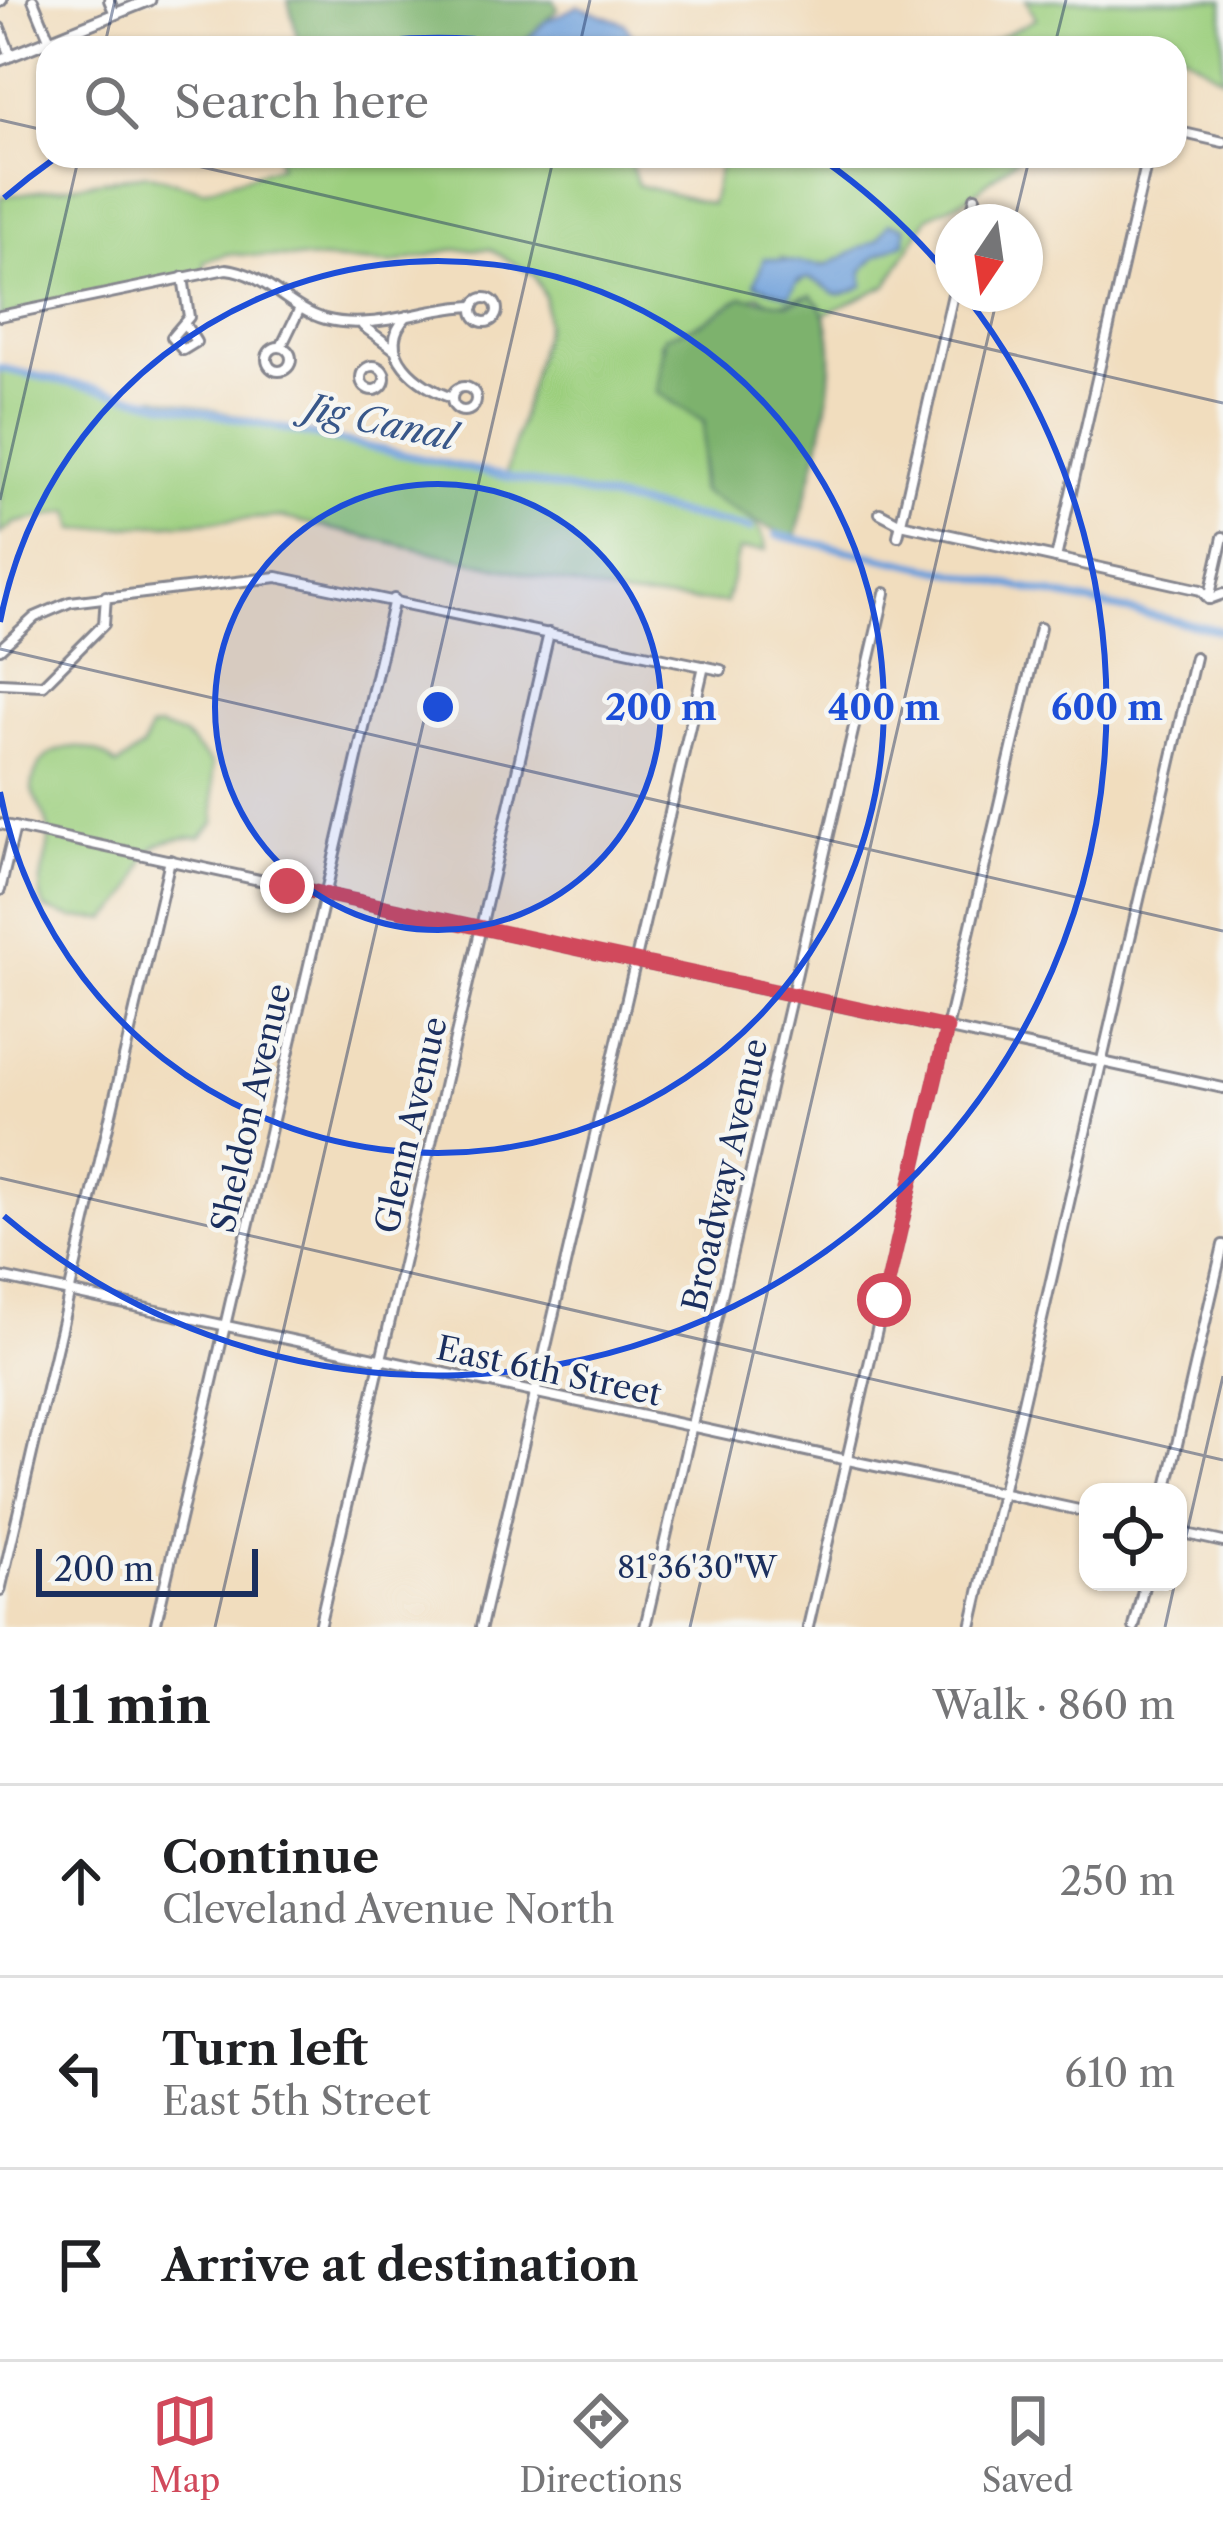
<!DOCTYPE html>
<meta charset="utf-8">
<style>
:root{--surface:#fff;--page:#f2f2f2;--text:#202124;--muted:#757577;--line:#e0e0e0;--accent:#d1495b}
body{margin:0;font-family:"Libre Caslon Text",serif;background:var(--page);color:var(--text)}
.controls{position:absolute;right:36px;bottom:36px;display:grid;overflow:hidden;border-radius:24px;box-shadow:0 3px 9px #0004}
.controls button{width:108px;height:108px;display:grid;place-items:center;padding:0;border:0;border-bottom:3px solid var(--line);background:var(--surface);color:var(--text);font:60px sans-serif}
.compass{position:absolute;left:935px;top:204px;width:108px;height:108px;border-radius:50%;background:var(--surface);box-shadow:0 3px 9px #0004;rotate:193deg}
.scale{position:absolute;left:36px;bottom:30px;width:222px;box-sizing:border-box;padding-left:12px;border:6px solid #1b2f5e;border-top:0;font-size:33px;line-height:42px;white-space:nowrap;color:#1b2f5e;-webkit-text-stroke:9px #f6f6f2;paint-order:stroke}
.stop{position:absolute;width:36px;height:36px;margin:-27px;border:9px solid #d1495b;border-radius:50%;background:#fff}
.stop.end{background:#d1495b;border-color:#fff;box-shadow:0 3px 12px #0008}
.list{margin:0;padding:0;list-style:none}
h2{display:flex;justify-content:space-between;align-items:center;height:156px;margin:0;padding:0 48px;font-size:51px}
h2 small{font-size:39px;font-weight:400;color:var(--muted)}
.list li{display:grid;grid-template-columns:78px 1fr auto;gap:36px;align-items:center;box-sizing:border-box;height:192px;padding:0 48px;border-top:3px solid var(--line)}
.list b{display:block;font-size:45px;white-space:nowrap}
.list p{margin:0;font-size:39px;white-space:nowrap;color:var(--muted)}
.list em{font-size:39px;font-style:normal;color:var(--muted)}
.icon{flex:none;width:66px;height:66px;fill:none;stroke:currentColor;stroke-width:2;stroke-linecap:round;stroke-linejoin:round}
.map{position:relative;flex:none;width:1223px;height:1627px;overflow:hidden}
.search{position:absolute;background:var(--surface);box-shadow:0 3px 9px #0004;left:36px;right:36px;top:36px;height:132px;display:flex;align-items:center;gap:30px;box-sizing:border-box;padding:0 42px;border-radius:36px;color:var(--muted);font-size:45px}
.sheet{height:732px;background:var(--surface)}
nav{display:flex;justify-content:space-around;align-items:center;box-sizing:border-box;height:168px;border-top:3px solid var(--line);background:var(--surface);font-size:33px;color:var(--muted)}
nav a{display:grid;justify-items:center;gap:6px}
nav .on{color:var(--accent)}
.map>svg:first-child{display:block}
</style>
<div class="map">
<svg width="1223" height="1627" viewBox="0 0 1223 1627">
<rect width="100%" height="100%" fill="#f6f6f2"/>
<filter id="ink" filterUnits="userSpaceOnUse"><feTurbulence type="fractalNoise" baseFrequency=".00833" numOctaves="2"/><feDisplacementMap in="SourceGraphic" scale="24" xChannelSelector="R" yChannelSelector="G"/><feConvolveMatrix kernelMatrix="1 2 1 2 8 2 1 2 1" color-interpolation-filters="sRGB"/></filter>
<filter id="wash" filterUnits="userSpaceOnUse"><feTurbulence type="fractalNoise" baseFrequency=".004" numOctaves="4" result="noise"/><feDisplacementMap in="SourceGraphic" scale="48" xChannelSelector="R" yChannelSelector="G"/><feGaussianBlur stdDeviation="2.7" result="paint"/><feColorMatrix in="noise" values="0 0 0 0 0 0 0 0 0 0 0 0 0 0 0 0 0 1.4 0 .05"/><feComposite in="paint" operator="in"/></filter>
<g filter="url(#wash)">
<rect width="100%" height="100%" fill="#f1ddbe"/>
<g fill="#9ccf7e" stroke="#5c7f6e" stroke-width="3" fill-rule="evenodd">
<polygon points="1026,0 1223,0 1223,78 1175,48 1136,41 1102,48 977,48 1036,19"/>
<path d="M277 156H628L638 185 711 204 722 156H1020L969 197 928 217 887 285 823 315 820 304 804 296 776 305 758 295 661 342C665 393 657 393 704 422 709 445 695 467 701 492 729 507 763 515 766 550H739L726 603 626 597 280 517 75 530 71 511 15 523 0 534V368L134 399 157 397 505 478 546 324 545 297 534 275 490 249 451 250 392 264 228 254 205 261 204 271 0 318V197L147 174 204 190 280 166ZM889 224 905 227V242L876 256 862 271 863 286C827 304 839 289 808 278L796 284 782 258C816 275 870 259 889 224Z"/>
<path d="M159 727 185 736 212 764 215 822 200 837C119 839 162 874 107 919L73 918 45 909C33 885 48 863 49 838 50 819 38 808 32 790 34 741 89 736 117 766L143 747 150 729Z"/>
</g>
<g fill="#7db26d" stroke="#4c7066" stroke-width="3">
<polygon points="288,0 554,0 558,9 516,48 300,48"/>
<path d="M811 295C859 334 808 484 796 537 760 529 735 509 701 492L704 422 657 392 665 336 702 323 742 297 789 304Z"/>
</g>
<g fill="#6fa0da" stroke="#45689c" stroke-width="3">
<polygon points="578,6 624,23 641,48 520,48 545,22"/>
<path d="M889 223 905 227V242L876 256 862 271 863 286C826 304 840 289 808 278L798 281 789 296 755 284 764 258 825 266 879 239Z"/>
</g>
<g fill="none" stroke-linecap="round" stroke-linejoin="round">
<g stroke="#6fa0da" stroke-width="8">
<polyline points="0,368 750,529"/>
<polyline points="777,535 1223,631"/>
</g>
</g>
</g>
<g filter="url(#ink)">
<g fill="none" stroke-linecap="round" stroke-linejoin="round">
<g stroke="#86868e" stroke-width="14">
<g id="minor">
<polyline points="33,0 50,41"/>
<polyline points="109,0 115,14"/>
<polyline points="0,2 2,0"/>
<polyline points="0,28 11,56"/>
<polyline points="1175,131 1223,142"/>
<polyline points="970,222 975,197"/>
<polyline points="183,277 189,317 172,337 183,350 196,342 186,326"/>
<circle cx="485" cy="310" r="12"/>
<path d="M0 316 226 269C265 273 289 309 325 319 374 332 425 307 474 306"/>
<path d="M407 316C372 352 419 387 452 398"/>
<polyline points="363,326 394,349"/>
<polyline points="281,347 300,308"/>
<circle cx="279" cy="359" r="12"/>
<circle cx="373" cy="378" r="12"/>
<circle cx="464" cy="399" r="12"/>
<polyline points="880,513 901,524 1201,590 1209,599 1223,594"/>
<polyline points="898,536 953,294"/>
<polyline points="1056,558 1148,156"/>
<polyline points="1209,599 1223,537"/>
<polyline points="0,649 35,617 70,602 277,577 721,670"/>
<polyline points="0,683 43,685 104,624 106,596"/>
<polyline points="0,824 1223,1088"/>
<polyline points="0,890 15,827"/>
<polyline points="0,1277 1088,1512"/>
<polyline points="1166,1492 1223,1245"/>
<polyline points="1178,1532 1223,1542"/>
<polyline points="0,1591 170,860"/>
<polyline points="155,1627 394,599"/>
<polyline points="319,1627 549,633"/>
<polyline points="481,1627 704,666"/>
<polyline points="645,1627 885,593"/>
<polyline points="808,1627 1040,628"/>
<polyline points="971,1627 1195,657"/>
<polyline points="1134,1627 1145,1582"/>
</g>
</g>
<g stroke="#86868e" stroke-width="15">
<polyline id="major" points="0,60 150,0"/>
</g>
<use href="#minor" stroke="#fff" stroke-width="8"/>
<use href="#major" stroke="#fff" stroke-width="9"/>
</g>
</g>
<g fill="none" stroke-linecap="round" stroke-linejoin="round" filter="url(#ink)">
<polyline stroke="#d1495b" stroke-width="15" points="287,886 947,1028 884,1300"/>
</g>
<path fill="none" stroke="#1b2f5e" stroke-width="3" stroke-opacity="0.45" d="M104 48 115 0M579 48 590 0M1054 48 1066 0M0 120 48 131M154 156 1223 403M1014 222 1030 156M0 500 79 156M0 649 1223 931M0 1178 1223 1460M1178 1571 1223 1376M215 1627 554 156M690 1627 998 294M1165 1627 1175 1582"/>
<circle cx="438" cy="707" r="223" fill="#1d4ed8" fill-opacity=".12"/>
<g fill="none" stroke="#1d4ed8" stroke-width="6">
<circle cx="438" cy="707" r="223"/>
<path d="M0 622A446 446 0 1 1 0 792"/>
<path d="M4 198A669 669 0 0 1 54 159M328 47A669 669 0 0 1 548 47M822 159A669 669 0 0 1 950 277M965 295A669 669 0 0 1 4 1216"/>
</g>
<g text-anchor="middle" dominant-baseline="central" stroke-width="9" stroke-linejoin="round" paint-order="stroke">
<g font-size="33" fill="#1b2f5e" stroke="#f6f6f2">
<text transform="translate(251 1108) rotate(-77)">Sheldon Avenue</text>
<text transform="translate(411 1125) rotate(-77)">Glenn Avenue</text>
<text transform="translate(725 1175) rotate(-77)">Broadway Avenue</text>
<text transform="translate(549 1371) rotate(12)">East 6th Street</text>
</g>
<g font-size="36" font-style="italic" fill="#385789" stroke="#f6f6f2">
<text transform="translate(381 422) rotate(12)">Jig Canal</text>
</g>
</g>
<g font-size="30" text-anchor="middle" fill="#1b2f5e" stroke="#f6f6f2" stroke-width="9" stroke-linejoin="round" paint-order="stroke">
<text x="697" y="1578">81°36'30"W</text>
</g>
<circle cx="438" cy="707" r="18" fill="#1d4ed8" stroke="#f6f6f2" stroke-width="6"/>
<g font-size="36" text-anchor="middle" font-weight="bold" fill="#1d4ed8" stroke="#f6f6f2" stroke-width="9" stroke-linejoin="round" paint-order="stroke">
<text x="661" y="720">200 m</text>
<text x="884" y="720">400 m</text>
<text x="1107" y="720">600 m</text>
</g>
</svg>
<div class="controls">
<button><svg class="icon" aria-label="locate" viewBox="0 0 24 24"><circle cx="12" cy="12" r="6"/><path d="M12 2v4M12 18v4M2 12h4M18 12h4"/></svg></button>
</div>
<svg class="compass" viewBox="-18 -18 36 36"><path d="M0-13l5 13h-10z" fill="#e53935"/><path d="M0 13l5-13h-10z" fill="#757577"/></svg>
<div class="scale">200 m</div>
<div class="stop" style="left:884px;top:1300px"></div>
<div class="stop end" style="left:287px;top:886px"></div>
<div class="search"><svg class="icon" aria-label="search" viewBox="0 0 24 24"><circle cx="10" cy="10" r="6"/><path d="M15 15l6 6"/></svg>Search here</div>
</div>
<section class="sheet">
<h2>11 min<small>Walk · 860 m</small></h2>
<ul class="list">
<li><svg class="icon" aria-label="ahead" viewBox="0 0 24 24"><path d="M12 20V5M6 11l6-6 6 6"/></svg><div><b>Continue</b><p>Cleveland Avenue North</p></div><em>250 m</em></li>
<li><svg class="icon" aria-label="left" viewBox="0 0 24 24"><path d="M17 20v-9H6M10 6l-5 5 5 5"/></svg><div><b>Turn left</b><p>East 5th Street</p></div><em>610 m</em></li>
<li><svg class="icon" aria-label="arrive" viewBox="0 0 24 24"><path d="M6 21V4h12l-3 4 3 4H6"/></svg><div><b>Arrive at destination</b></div></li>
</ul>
</section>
<nav>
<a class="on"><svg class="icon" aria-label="map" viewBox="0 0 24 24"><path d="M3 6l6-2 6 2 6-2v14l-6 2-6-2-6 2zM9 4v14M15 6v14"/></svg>Map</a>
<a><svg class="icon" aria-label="directions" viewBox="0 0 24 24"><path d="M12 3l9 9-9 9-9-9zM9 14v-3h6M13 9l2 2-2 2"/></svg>Directions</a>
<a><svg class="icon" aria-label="saved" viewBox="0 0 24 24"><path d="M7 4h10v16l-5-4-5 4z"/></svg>Saved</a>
</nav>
